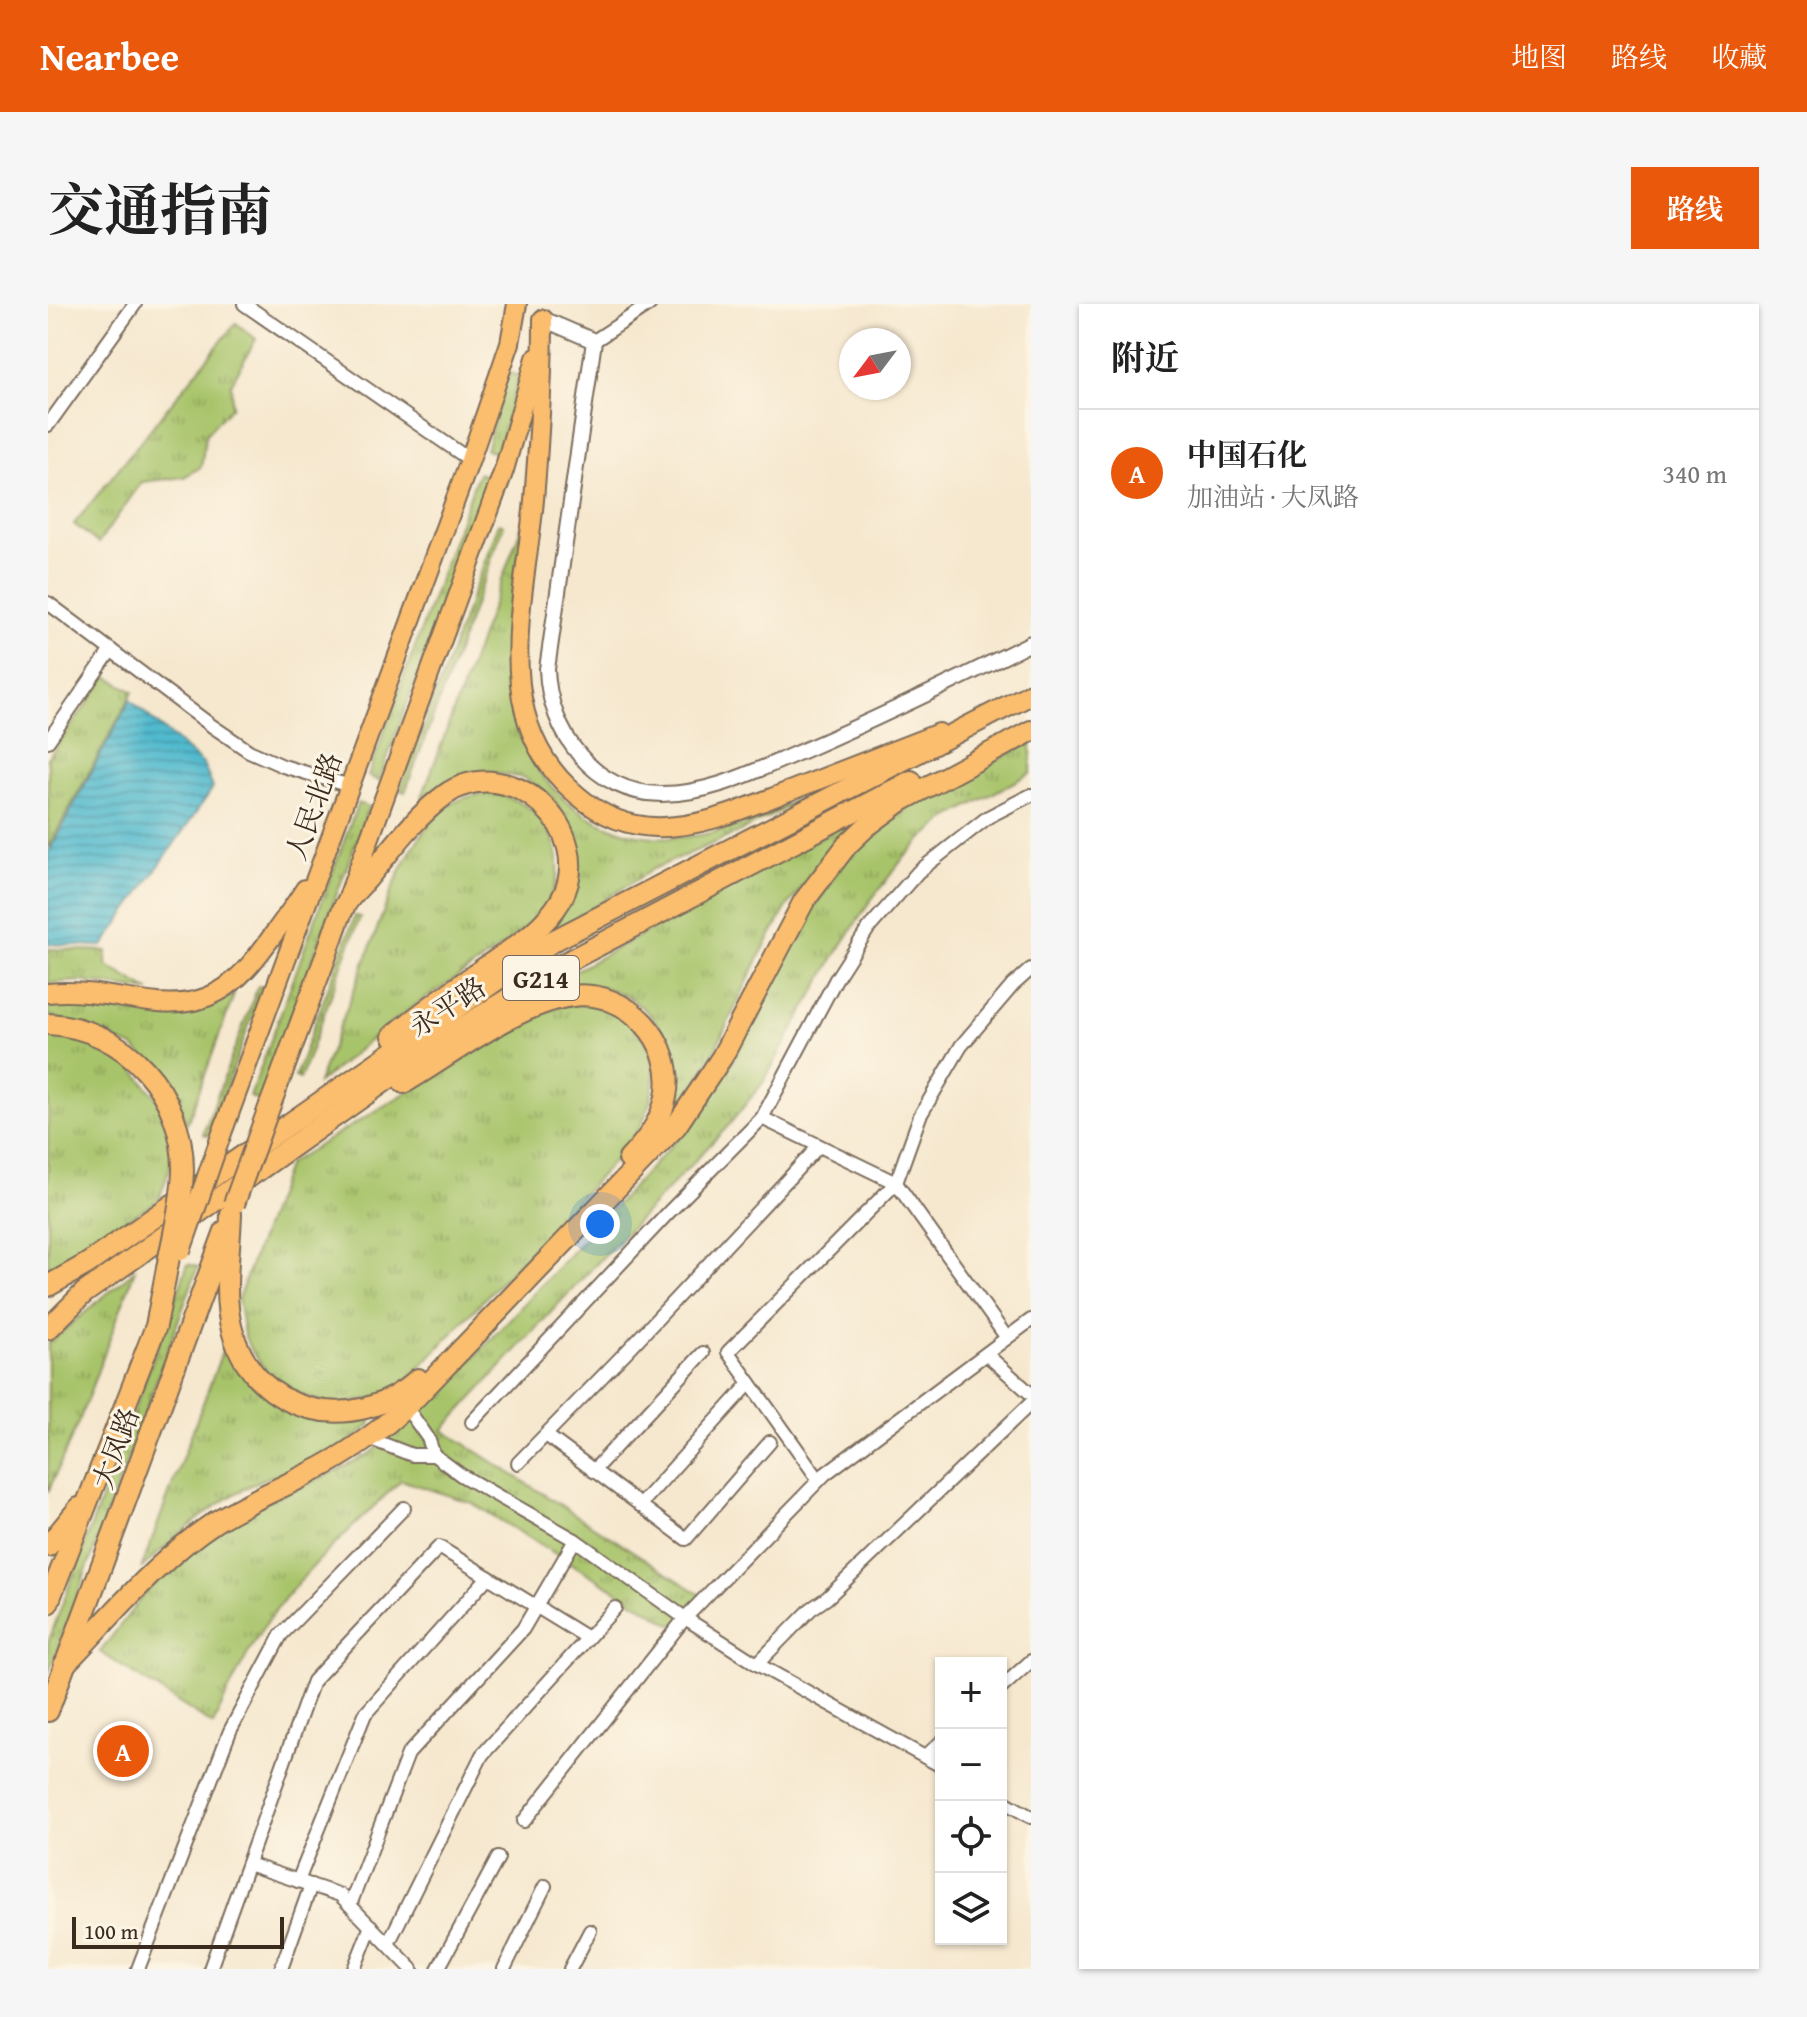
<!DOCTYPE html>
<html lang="zh">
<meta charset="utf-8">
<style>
:root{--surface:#fff;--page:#f6f6f6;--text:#222;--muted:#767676;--line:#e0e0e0;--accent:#ea580c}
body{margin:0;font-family:"Gentium Book Plus","Noto Serif SC",serif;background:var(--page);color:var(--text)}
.controls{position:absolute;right:24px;bottom:24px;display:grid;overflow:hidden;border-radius:0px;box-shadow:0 2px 6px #0004}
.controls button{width:72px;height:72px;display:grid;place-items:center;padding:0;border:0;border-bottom:2px solid var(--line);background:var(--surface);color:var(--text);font:40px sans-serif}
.compass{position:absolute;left:791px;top:24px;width:72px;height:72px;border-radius:50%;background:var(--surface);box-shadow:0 2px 6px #0004;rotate:238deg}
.scale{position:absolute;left:24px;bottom:20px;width:212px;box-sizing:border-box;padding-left:8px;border:4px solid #3b2a1e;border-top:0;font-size:22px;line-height:28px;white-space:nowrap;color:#3b2a1e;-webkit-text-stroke:6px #fcf5e5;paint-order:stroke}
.you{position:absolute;left:552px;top:920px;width:28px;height:28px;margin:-20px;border:6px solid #fff;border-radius:50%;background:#1a73e8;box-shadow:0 0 0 12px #1a73e833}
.badge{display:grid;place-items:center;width:52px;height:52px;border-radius:50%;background:var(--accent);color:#fff;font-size:26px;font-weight:700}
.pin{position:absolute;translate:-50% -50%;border:4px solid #fff;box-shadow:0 2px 8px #0006}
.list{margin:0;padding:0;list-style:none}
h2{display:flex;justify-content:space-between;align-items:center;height:104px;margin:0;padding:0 32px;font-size:34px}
h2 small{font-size:26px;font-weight:400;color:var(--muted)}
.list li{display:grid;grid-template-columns:52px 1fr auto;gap:24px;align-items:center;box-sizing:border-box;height:128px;padding:0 32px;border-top:2px solid var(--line)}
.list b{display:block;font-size:30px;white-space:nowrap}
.list p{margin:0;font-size:26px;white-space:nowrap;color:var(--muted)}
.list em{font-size:26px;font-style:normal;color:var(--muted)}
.icon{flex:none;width:44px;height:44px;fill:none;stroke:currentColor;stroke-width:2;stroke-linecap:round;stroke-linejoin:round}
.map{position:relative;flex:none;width:983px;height:1665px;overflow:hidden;border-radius:0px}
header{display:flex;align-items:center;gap:48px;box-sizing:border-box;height:112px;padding:0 40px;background:var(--accent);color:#fff}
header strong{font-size:38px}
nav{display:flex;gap:44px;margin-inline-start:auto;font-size:28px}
.intro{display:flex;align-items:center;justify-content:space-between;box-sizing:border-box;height:192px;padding:0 48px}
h1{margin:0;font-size:56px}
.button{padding:20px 36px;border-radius:0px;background:var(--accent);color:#fff;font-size:28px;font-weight:700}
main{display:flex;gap:48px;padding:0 48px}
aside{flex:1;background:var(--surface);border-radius:0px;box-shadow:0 2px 6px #0004}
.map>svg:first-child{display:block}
</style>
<header>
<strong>Nearbee</strong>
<nav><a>地图</a><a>路线</a><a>收藏</a></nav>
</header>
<div class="intro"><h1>交通指南</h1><a class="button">路线</a></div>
<main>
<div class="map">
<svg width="983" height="1665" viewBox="0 0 983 1665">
<defs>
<pattern id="grass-tufts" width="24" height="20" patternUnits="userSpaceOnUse" patternTransform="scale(2)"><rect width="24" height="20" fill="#a8c46b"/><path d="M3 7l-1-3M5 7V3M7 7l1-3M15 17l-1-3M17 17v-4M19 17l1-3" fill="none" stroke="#8a9f57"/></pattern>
<pattern id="water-rules" width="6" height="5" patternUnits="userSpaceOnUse" patternTransform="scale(2)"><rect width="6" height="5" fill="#51bace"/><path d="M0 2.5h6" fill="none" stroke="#4497a7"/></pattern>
</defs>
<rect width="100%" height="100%" fill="#fcf5e5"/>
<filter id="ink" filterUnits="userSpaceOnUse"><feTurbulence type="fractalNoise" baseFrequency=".0125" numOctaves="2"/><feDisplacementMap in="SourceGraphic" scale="16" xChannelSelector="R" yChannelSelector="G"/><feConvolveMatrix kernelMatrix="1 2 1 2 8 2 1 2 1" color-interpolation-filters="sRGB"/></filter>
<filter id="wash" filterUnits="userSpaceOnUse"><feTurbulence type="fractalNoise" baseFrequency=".006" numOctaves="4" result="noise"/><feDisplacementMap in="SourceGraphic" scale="32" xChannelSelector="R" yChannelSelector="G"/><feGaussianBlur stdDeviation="1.8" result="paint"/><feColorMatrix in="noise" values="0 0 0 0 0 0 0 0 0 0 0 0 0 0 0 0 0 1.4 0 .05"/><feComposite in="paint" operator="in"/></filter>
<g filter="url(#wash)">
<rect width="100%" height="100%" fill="#f6e8cf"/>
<g fill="url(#grass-tufts)" stroke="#727744" stroke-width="2">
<polygon points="188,19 208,35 183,80 184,102 158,130 153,163 136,173 94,178 50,239 26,220"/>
<polygon points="460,68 471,72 449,149 438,146"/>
<polygon points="430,169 441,173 331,477 320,472"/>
<path d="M477 213C470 260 457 310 458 358 459 474 548 554 663 529 696 523 724 507 754 493 765 488 782 477 791 477L687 530 605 565 501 632 499 629 510 617 527 540 522 522 504 492 476 474 441 468 403 476 374 493Z"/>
<polygon points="451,219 456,221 357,488 352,486"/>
<polygon points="59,372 85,388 0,544 0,454"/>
<path d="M983 439V469L901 513 875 534 854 556 823 596 788 650 714 780 680 822 514 996 395 1126 661 1296 636 1328 424 1199 353 1176C308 1221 256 1265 219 1318 197 1351 181 1385 165 1421L52 1348 94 1293 128 1257 203 1204 289 1167 323 1149 393 1089 648 815 686 755 757 616 794 561 816 537 857 505 885 488Z"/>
<path d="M439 489C468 492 489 504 502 530 514 552 513 577 499 598 472 639 396 680 355 710 326 732 299 756 270 779 287 735 304 691 321 647 338 601 355 546 390 511 404 496 420 492 439 489Z"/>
<polygon points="310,499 321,503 212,797 202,793"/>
<path d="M824 505 778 553 738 604 712 651 667 746 635 800 627 799C639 722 571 657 495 691L490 687Z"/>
<polygon points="307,612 312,613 252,775 247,773"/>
<polygon points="0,645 59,647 58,661 102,687 33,677 0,679"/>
<polygon points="210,682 215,683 160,832 155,830"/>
<polygon points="186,691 139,820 119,778 86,743 0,711 1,698 38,697 127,708 149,706"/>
<path d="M547 700C557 704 567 708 576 714 621 747 608 803 580 842L363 1073 328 1094 287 1101 245 1089 221 1070 202 1045 196 1030 190 995 240 860 485 712 515 701Z"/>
<polygon points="0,729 35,733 80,758 109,795 125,836 124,857 111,896 0,964"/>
<polygon points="140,960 150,963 0,1371 0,1339"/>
<polygon points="87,966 33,1112 0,1188 0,1040"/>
<path d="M176 1043 190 1065 208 1084 286 1117 322 1114 323 1120C303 1139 274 1155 249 1165 237 1169 224 1171 213 1176 167 1197 130 1231 93 1265Z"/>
</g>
<polygon fill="url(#water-rules)" stroke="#467276" stroke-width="2" points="82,396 155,460 165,484 55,642 0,640 0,549"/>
</g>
<g filter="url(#ink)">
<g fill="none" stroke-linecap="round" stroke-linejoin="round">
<g stroke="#7c6c5c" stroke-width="16">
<g id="minor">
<polyline points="196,0 422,156"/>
<polyline points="546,37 602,0"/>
<polyline points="0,121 87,0"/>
<polyline points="0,299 164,422 201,447 235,462 302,482"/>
<polyline points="0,437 63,346"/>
<polyline points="714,814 848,879 959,1034"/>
<polyline points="938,1050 983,1090"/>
<polyline points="358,1103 380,1134 386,1151 413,1171 527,1236 637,1314 709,1360 893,1462"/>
<polyline points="424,1118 621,908 714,814 788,675 820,625 870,568 940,513 983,491"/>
<polyline points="498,1131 638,1235 722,1138"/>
<polyline points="320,1134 364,1151 386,1151"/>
<polyline points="470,1159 580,1046 771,842"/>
<polyline points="545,1167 655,1049"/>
<polyline points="771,1176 680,1048 848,879 872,812 913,742 965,681 983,665"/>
<polyline points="592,1201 702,1079"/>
<polyline points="709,1360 763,1305 779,1294 983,1099"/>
<polyline points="953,1384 983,1357"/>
<polyline points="877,1453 893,1438"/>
<polyline points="953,1496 983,1513"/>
<polyline points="476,1517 637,1314 777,1170 983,1016"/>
<polyline points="200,1560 292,1591 364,1665"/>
<polyline points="250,1577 317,1410 440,1273"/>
<polyline points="302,1601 360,1450 475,1325 527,1236"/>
<polyline points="340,1640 434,1451 567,1304"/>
<polyline points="90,1665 182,1427 233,1331 356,1204"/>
<polyline points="162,1665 265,1377 391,1243 538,1333"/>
<polyline points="233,1665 263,1581"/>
<polyline points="306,1665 323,1622"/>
<polyline points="390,1665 450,1554"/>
<polyline points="456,1665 497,1582"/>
<polyline points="522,1665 542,1627"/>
</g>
</g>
<g stroke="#7c6c5c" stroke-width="18">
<path id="tertiary" d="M495 15 546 37 499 365C501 428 546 490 613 490 663 490 707 467 752 448 831 414 907 377 983 339"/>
</g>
<g stroke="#7c6c5c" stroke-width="22">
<g id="primary">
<path d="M495 15C495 76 491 135 486 196 477 295 439 417 529 491 558 516 592 527 629 522 669 518 707 500 744 486 793 467 842 448 891 429"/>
<polyline points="299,596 456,166 488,54"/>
<path d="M0 689C38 685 73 695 110 699 169 704 194 674 225 631 236 616 247 601 257 585"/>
<polyline points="174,829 422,156 462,39 469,0"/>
</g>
</g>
<g stroke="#7c6c5c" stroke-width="24">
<g id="trunk">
<path d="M356 779C404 751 470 699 524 692 579 685 629 738 618 793 613 818 598 837 581 855"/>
<path d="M222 801C239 756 256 710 273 665 281 645 287 622 296 603 301 593 312 583 319 575 343 546 367 513 397 491 462 445 551 527 513 596 495 627 460 647 432 667 402 688 373 709 345 732"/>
<path d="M183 910C182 947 174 990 184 1026 207 1112 308 1133 370 1075"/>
<polyline points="0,982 39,960 505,637 983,390"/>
<polyline points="0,1025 36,989 395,736 517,659 863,477"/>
<polyline points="0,1242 31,1204"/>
<polyline points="0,1299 108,1022 119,964"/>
<path d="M16 1361C65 1311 108 1257 167 1218 197 1199 229 1186 260 1170 299 1151 334 1126 365 1096L628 822 674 753 756 597 799 541 819 522 853 497 983 427"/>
<polyline points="0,1407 177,927"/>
</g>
</g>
<use href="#minor" stroke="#fff" stroke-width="12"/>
<use href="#tertiary" stroke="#fff" stroke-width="14"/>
<use href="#primary" stroke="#fbbd6e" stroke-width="18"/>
<use href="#trunk" stroke="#fbbd6e" stroke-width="20"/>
<g stroke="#7c6c5c" stroke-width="22" stroke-linecap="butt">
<polyline id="primary-bridge" points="133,947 174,829"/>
</g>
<g stroke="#7c6c5c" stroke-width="24" stroke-linecap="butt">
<g id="trunk-bridge">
<path d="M0 720C78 724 136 790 135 867 134 899 125 932 119 964"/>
<polyline points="186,900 222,801"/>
</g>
</g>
<use href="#primary-bridge" stroke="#fbbd6e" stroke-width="18"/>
<use href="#trunk-bridge" stroke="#fbbd6e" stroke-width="20"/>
</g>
</g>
<g text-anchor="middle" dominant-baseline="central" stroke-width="6" stroke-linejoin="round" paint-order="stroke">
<rect fill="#fcf5e5" stroke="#75675a" stroke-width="2" x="455" y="652" width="76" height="44" rx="6"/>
<g font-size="26" font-weight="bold" fill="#3b2a1e">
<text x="493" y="674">G214</text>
</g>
<g font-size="28" fill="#3b2a1e" stroke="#fcf5e5">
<text transform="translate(265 502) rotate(-70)">人民北路</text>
<text transform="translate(399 702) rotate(-33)">永平路</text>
<text transform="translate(67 1144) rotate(-70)">大凤路</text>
</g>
</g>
</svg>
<div class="controls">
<button>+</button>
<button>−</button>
<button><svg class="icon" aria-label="locate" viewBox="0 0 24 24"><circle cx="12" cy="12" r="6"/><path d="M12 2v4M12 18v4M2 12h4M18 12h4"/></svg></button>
<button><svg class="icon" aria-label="layers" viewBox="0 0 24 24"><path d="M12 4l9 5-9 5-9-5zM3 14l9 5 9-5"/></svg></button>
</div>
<svg class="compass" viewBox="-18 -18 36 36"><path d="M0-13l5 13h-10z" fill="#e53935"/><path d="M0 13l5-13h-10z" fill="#767676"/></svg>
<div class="scale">100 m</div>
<div class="you"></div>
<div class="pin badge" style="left:75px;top:1447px">A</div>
</div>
<aside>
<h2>附近<small></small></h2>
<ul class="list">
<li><span class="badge">A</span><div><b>中国石化</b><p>加油站 · 大凤路</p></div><em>340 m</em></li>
</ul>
</aside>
</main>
